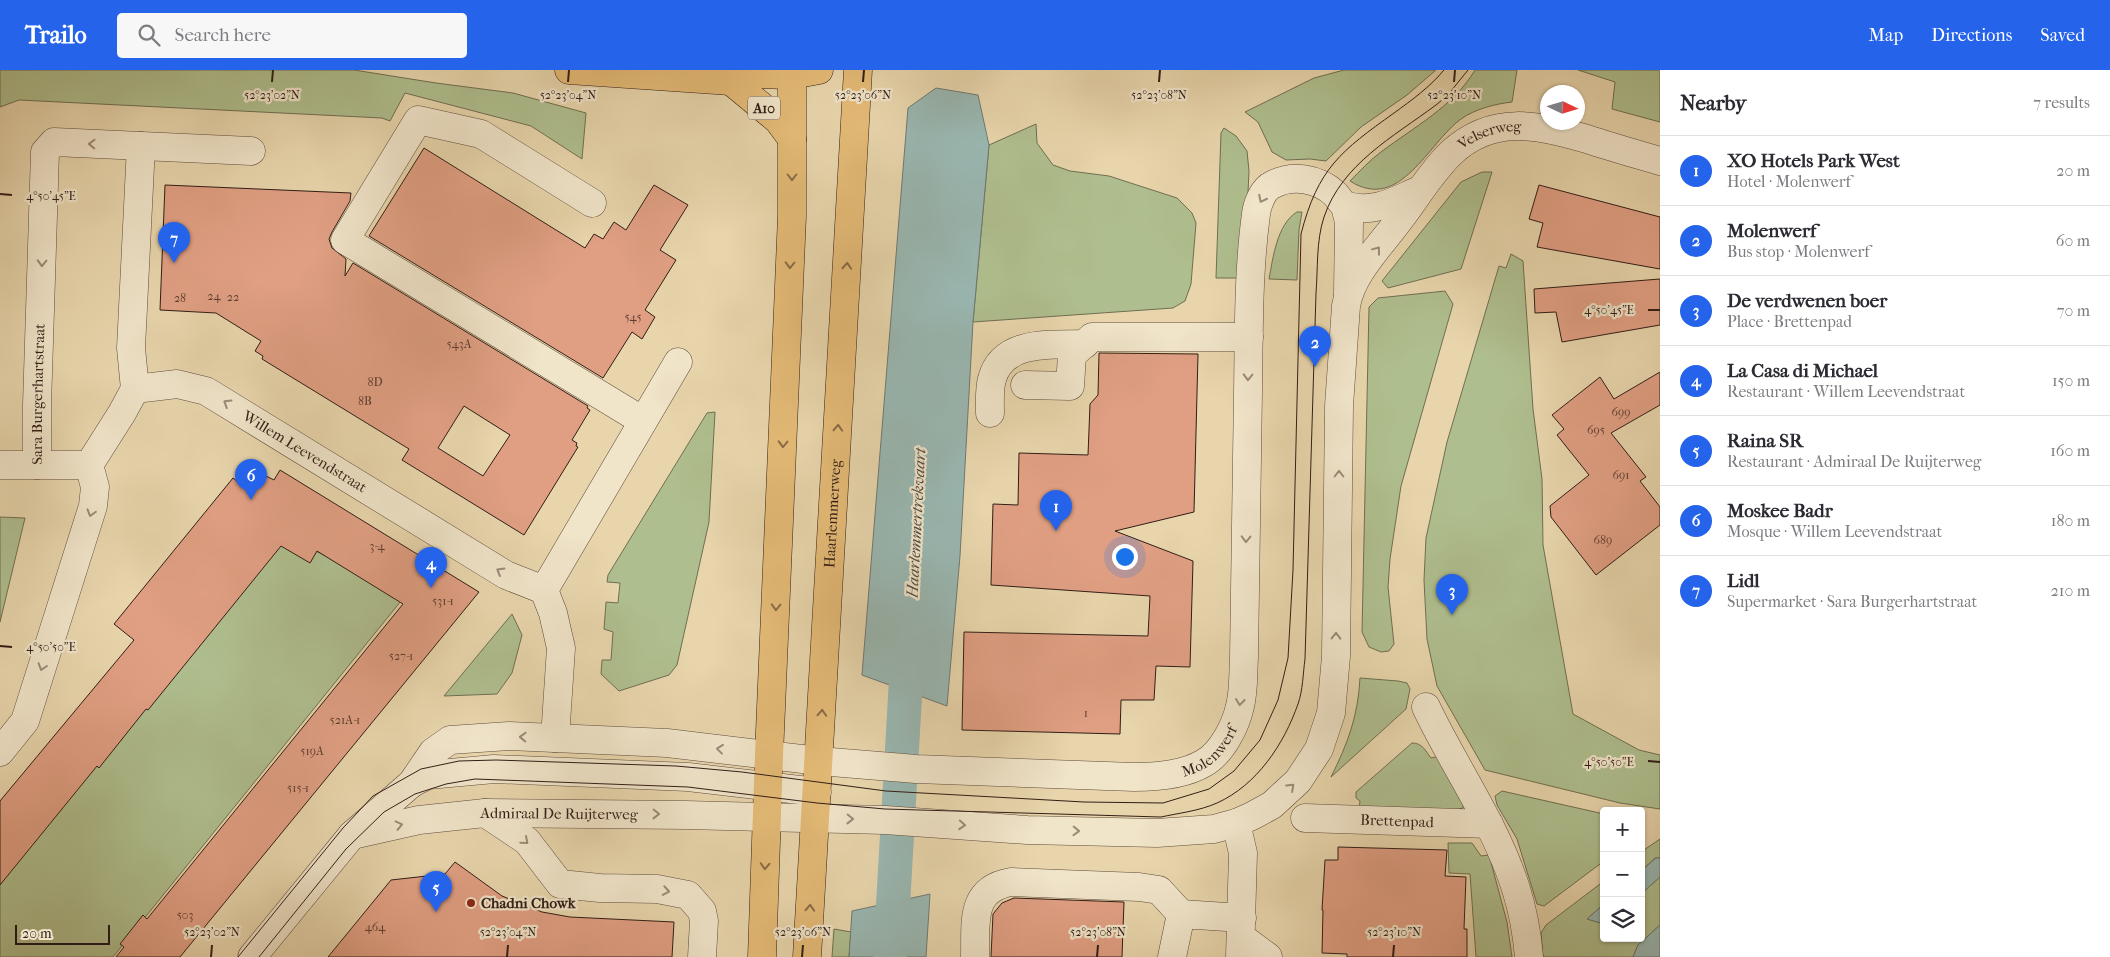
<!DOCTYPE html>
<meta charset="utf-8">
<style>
:root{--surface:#fff;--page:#f7f7f7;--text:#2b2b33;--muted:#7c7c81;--line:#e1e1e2;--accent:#2563eb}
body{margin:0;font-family:"IM FELL French Canon",serif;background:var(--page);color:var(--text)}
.controls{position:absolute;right:15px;bottom:15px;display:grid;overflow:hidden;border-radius:5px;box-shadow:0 1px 4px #0004}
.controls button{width:45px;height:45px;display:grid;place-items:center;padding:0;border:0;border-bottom:1px solid var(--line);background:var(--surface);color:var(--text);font:25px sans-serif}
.compass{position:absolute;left:1540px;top:15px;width:45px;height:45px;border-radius:50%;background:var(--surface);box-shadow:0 1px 4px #0004;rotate:94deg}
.scale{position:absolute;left:15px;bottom:12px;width:95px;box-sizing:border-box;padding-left:5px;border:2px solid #311d16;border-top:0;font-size:14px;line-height:18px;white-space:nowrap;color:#311d16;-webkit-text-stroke:4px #f0e4c9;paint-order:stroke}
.you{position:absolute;left:1124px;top:486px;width:18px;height:18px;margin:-12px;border:4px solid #fff;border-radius:50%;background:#1a73e8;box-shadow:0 0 0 8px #1a73e833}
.badge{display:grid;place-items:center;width:32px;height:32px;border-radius:50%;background:var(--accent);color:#fff;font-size:16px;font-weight:700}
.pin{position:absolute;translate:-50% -41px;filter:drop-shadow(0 1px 2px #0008)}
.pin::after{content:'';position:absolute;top:26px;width:18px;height:15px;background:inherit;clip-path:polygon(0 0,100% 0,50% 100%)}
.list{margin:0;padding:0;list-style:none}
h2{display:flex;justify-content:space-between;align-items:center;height:65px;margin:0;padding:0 20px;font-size:21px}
h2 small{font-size:16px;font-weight:400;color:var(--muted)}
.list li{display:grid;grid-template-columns:32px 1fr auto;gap:15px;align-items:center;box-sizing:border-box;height:70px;padding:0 20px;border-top:1px solid var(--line)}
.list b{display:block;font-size:19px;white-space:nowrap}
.list p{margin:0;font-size:16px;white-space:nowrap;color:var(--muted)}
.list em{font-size:16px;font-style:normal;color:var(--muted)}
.icon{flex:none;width:28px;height:28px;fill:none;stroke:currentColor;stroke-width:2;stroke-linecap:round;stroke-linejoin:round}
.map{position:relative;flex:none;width:1660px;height:887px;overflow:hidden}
header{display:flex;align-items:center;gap:30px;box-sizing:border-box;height:70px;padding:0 25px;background:var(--accent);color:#fff}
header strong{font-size:24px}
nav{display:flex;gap:28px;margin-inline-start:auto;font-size:18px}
.search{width:350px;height:45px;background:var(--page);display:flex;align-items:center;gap:12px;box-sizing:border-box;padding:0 18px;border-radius:5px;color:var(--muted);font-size:19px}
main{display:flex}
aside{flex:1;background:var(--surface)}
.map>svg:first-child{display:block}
</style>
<header>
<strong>Trailo</strong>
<div class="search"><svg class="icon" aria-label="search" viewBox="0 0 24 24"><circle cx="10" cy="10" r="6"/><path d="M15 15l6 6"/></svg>Search here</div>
<nav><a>Map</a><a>Directions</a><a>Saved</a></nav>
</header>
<main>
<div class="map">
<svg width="1660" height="887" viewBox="0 0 1660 887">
<rect width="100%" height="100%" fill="#e8d5ac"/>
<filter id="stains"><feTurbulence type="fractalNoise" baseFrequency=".004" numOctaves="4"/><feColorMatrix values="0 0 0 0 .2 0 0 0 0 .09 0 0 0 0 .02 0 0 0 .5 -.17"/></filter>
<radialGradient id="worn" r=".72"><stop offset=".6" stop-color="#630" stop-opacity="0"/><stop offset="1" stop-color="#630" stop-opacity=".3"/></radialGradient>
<g fill="#afbe8e" stroke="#706e52">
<polygon points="0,0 354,0 436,13 513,23 586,43 582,89 531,56 405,23 390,51 382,48 19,30 0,37"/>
<polygon points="1344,0 1436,0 1407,25 1361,57 1326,91 1310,89 1286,90 1272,82 1258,52 1245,42 1314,8"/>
<path d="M1475 0H1517L1512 32C1495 34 1475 39 1461 49 1428 73 1400 143 1350 111 1360 101 1370 90 1381 82 1414 57 1454 36 1475 0Z"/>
<polygon points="1578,0 1660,0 1660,52 1612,39 1615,12"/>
<polygon points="1036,54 1037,73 1053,95 1070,101 1109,106 1177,128 1192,143 1196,153 1191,214 1185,231 1173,238 973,252 989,75"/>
<polygon points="1224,58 1236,66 1247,81 1249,101 1244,208 1216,208 1221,63"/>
<polygon points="1482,102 1492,102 1461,199 1388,218 1382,211 1461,112"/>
<path d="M1297 142H1302L1299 160 1297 210 1269 209C1273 188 1277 154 1297 142Z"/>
<polygon points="1511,184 1523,191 1533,339 1542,409 1543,475 1573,644 1639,680 1660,685 1660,739 1620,733 1485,700 1437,616 1427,569 1424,510 1426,468 1447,372 1499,196 1506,198"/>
<polygon points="1445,221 1453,234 1401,416 1390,489 1388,517 1394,574 1389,581 1381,582 1369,577 1362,562 1369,237 1378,228"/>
<polygon points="715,342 709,452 677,595 669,605 619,621 601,604 602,590 611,590 613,562 604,559 606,532 618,533 620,513 607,512 608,505 707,343"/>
<polygon points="0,447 25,448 0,552"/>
<polygon points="266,456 405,526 113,887 0,887 0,781"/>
<polygon points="512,544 522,565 512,603 497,624 444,626"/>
<path d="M1360 608 1398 611 1407 613 1410 619 1406 639 1331 707C1348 673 1358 646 1360 608Z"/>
<path d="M1412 673C1422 673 1425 680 1431 688L1439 686 1463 733V738L1453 741 1359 739 1360 731 1356 728V722Z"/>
<polygon points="1502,721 1604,744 1604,791 1544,836 1537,834 1517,769 1497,735 1495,726"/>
<polygon points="1660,769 1660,788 1655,788 1641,801 1641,782"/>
<polygon points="1448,773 1472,773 1481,786 1489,785 1507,852 1512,887 1476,887 1470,804 1449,803"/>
<polygon points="1660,807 1660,855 1638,875 1633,887 1543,887 1541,863 1546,855 1604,811 1604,834 1587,849 1604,854 1604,868 1641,868 1641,824"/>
<polygon points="834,859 851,862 849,887 832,887"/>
</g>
<g fill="#99b7b1" stroke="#6f7973">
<polygon points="936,18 978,25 989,75 973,252 960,486 947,636 862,605 908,38"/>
<polygon points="1656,788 1660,788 1660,807 1641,824 1641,801"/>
<polygon points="930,824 926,887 849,887 852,841"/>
<polygon points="1604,834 1604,854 1587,849"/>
<polygon points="1660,855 1660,887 1633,887 1638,875"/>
</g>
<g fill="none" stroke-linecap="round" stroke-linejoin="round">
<polyline stroke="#99b7b1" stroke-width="34" points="890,887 908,575"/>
</g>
<g fill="#e09f83" stroke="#311d16" fill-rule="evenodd">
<polygon points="424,78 585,178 594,164 603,169 614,152 626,160 654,115 688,135 660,180 676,190 645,240 655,247 642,269 632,262 603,308 369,166"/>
<path d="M165 115 351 123 350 131 332 162 329 169 332 178 346 189 345 206 353 193 588 336 587 338 590 340 572 370 577 373 576 376 578 377 524 465 402 390 409 379 262 289 263 286 255 281 261 271 216 243 160 240ZM464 336 510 365 483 406 438 378Z"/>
<polygon points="1539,115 1660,147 1660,199 1537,177 1543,153 1529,149"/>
<polygon points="1660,209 1660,255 1562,272 1556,242 1535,243 1534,219"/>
<polygon points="1099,283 1198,284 1194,442 1115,461 1193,491 1190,597 1156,596 1154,630 1121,630 1120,664 962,660 964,562 1148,566 1150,526 991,515 993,434 1018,435 1019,383 1088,385 1090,334 1098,325"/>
<polygon points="1660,302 1660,335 1611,363 1646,407 1640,411 1660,437 1660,455 1596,505 1551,447 1550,436 1589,405 1557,365 1564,359 1552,345 1600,307 1614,329"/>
<polygon points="280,400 479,522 180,887 116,887 124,877 120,874 143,845 147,849 403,534 317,481 310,493 281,476 148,640 146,639 99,698 97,696 0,815 0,731 134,570 114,554 233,408 243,416 251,407 264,405 274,410"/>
<polygon points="1338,777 1447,780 1445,806 1466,807 1464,859 1467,859 1467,887 1347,887 1347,884 1322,883 1323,840 1322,840 1325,790 1338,790"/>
<polygon points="455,792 502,826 542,842 570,847 674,852 672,887 328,887 391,810 445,804"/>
<polygon points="1014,828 1124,832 1122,887 991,887 993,844 1002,833"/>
</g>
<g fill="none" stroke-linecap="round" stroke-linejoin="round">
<g stroke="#5f4b3c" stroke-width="29">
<g id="minor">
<polyline points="592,133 481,64 418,50 345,170 643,351"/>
<polyline points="1345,136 1349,152 1348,223"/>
<polyline points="1025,315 1070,316 1072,285 1092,267 1249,267"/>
<path id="s1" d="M135 319 177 314 206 321 506 505 544 520"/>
<polyline points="135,319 131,278 141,76"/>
<path d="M990 343C990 333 989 319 992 309 1003 269 1052 275 1085 274"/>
<polyline points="0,395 89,395"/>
<path id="s2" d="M37 395V335L45 82 54 72 251 81"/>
<polyline points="89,395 122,343 135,319"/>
<path d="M1426 637C1455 698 1496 755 1516 819 1523 841 1527 864 1529 887"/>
<polyline points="555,668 561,578 553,543 544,520 678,292"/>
<polyline points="0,682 25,651 93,436 95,417 89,395"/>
<polyline points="412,713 428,705 494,699 688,707 817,722"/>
<polyline points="485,743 527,771 560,814 600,818 657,819 688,825 702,841 704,851 702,887"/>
<path id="s3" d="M1305 748 1489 754"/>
<polyline points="1236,753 1243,783 1240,887"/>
<path id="s4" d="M352 765 419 750 485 743 686 745 885 750 1027 760 1157 763 1214 759 1236 753 1252 746 1272 735 1298 711 1319 679 1331 643 1336 586 1339 336 1346 236C1351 204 1381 175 1400 149 1416 128 1432 101 1451 83 1493 44 1537 55 1587 69 1611 77 1636 84 1660 91"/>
<polyline points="1241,867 1268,887"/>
<path id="s5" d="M252 887 352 765 412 713 433 682 450 670 509 666 667 673 819 691 916 699 1134 707C1157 707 1184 705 1204 693 1222 683 1236 655 1240 636 1244 621 1243 603 1244 587 1245 498 1247 410 1248 322 1249 263 1248 203 1256 144 1257 135 1263 119 1272 115 1292 104 1318 108 1335 124 1339 128 1342 135 1348 136 1374 144 1396 130 1420 120"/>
<path d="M975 887C976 854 969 819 1011 812L1139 817 1159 820 1181 844"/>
<polyline points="1172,887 1181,844 1242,848"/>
</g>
</g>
<g stroke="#311d16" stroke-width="29">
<g id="major">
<polyline points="762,887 769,685 792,146 792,0"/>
<path id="s6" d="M807 887 858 0"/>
</g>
</g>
<g stroke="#311d16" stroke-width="29">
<g id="highway">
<polyline points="569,0 731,11 753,4 792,5 819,0"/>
<polyline points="731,11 778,50 792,69"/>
</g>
</g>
<use href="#minor" stroke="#f0e4c9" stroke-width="28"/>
<use href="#major" stroke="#e4ba76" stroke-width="28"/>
<use href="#highway" stroke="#e4ba76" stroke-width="28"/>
<g stroke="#311d16" stroke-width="1">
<path d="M238 887 343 758 373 726 421 699 459 691 496 690 676 696 742 702 886 721 1084 732 1163 733 1209 719 1234 701 1260 670 1278 630 1288 588 1293 500 1301 164C1318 98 1341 81 1394 43 1412 30 1430 17 1444 0"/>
<path d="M259 887 346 779 384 742 415 724 446 714 475 709 688 717 817 733 885 739 1161 747C1179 743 1199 741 1217 733 1257 715 1284 674 1298 634 1303 620 1303 603 1305 589L1316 223C1318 199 1316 171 1324 147 1342 94 1393 67 1436 35L1447 26 1468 0"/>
</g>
</g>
<defs><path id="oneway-chevron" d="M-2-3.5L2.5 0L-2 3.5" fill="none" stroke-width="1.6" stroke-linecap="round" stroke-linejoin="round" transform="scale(1.25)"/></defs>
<g stroke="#9a8a78">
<use href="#oneway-chevron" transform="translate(92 74) rotate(-178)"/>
<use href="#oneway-chevron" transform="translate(1262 129) rotate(117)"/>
<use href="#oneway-chevron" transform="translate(1377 180) rotate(-53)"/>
<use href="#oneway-chevron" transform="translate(42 193) rotate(92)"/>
<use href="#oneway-chevron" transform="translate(1248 307) rotate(91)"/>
<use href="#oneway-chevron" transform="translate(227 333) rotate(-148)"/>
<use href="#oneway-chevron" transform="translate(1339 404) rotate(-90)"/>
<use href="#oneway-chevron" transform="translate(91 443) rotate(106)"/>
<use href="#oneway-chevron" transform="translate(1246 469) rotate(91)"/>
<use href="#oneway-chevron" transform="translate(500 501) rotate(-149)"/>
<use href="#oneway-chevron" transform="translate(1336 566) rotate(-89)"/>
<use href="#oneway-chevron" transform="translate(42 597) rotate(108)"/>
<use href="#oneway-chevron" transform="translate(1240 632) rotate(97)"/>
<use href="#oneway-chevron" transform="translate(523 667) rotate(-178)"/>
<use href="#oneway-chevron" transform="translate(720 679) rotate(-173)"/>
<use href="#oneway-chevron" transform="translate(1291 717) rotate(-43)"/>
<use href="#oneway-chevron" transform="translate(656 744) rotate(1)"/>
<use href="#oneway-chevron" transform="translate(850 749) rotate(1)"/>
<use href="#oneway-chevron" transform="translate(399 755) rotate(-13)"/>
<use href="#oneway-chevron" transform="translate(962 755) rotate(4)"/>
<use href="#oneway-chevron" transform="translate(1076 761) rotate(2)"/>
<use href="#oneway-chevron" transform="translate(525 771) rotate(41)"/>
<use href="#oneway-chevron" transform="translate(666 821) rotate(10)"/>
</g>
<g stroke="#8a6c46">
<use href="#oneway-chevron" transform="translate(792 107) rotate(90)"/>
<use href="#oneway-chevron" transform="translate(790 195) rotate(92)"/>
<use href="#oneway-chevron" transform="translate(847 196) rotate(-87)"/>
<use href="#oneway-chevron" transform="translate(838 358) rotate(-87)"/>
<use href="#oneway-chevron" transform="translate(783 374) rotate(92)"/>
<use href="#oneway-chevron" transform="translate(776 537) rotate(92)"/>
<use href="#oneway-chevron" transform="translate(822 643) rotate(-87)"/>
<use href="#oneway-chevron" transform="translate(765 796) rotate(93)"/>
<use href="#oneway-chevron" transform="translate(810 838) rotate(-87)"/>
</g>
<path fill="none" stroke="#311d16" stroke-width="2" d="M272 12 273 0M568 12 569 0M863 12 864 0M1159 12 1160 0M1454 12 1455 0M0 124 12 125M1648 240H1660M0 576 12 577M1648 691 1660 692M211 887 212 875M507 887 508 875M802 887 803 875M1097 887 1098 875M1393 887 1394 875"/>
<circle fill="#8f2418" stroke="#f0e4c9" stroke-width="2" cx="471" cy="833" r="5"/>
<g text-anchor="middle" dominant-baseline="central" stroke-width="4.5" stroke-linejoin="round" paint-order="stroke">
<g font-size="12" fill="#5d3e31">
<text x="214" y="226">24</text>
<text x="233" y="227">22</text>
<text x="180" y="228">28</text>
<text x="633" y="247">545</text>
<text x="459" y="274">543A</text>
<text x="375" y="312">8D</text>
<text x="365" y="331">8B</text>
<text x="1621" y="342">699</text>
<text x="1596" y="360">695</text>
<text x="1621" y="405">691</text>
<text x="1603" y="470">689</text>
<text x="377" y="476">3-4</text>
<text x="443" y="531">531-1</text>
<text x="401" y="586">527-1</text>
<text x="1086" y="643">1</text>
<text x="345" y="650">521A-1</text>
<text x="312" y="681">519A</text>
<text x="298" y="718">515-1</text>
<text x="185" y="845">503</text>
<text x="375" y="857">464</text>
</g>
<rect fill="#f0e4c9" stroke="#6a594c" stroke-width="1" x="748" y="26.5" width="32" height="23" rx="4"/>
<g font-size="14" font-weight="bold" fill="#311d16">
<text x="764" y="38">A10</text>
</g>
<g font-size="15" fill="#311d16" stroke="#f0e4c9">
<text stroke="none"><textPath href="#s4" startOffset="1678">Velserweg</textPath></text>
<text stroke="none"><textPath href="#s2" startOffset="71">Sara Burgerhartstraat</textPath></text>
<text stroke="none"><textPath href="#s1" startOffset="188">Willem Leevendstraat</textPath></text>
<text stroke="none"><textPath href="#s6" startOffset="444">Haarlemmerweg</textPath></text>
<text stroke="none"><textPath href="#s5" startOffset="1065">Molenwerf</textPath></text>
<text stroke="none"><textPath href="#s4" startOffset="209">Admiraal De Ruijterweg</textPath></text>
<text stroke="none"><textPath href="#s3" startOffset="92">Brettenpad</textPath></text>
</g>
<g font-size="15" font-weight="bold" fill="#311d16" stroke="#f0e4c9" text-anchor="start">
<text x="481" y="833">Chadni Chowk</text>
</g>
<g font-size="16" font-style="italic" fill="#504b44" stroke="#f0e4c9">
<text transform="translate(916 453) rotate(-87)">Haarlemmertrekvaart</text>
</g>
</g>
<g font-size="12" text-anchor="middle" fill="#311d16" stroke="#f0e4c9" stroke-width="4.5" stroke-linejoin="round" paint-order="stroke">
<text x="272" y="29">52°23'02"N</text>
<text x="568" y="29">52°23'04"N</text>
<text x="863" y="29">52°23'06"N</text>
<text x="1159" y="29">52°23'08"N</text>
<text x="1454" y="29">52°23'10"N</text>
<text x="51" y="130">4°50'45"E</text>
<text x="1609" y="244">4°50'45"E</text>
<text x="51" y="581">4°50'50"E</text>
<text x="1609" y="696">4°50'50"E</text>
<text x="212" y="866">52°23'02"N</text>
<text x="508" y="866">52°23'04"N</text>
<text x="803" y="866">52°23'06"N</text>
<text x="1098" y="866">52°23'08"N</text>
<text x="1394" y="866">52°23'10"N</text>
</g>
<rect width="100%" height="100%" filter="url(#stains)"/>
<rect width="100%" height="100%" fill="url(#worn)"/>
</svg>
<div class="controls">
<button>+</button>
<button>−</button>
<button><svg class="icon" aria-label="layers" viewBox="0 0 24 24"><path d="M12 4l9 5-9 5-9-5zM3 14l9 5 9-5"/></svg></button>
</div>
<svg class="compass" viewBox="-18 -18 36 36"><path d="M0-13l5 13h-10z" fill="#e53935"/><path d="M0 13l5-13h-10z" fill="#7c7c81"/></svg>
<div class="scale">20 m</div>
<div class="you"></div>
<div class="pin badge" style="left:1056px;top:461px">1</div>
<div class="pin badge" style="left:1315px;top:297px">2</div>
<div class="pin badge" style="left:1452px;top:545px">3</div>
<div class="pin badge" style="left:431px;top:518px">4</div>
<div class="pin badge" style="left:436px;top:842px">5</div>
<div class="pin badge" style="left:251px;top:430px">6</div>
<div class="pin badge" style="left:174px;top:193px">7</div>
</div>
<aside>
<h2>Nearby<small>7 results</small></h2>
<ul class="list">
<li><span class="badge">1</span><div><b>XO Hotels Park West</b><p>Hotel · Molenwerf</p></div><em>20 m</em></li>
<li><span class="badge">2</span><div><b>Molenwerf</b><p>Bus stop · Molenwerf</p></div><em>60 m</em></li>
<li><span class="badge">3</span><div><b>De verdwenen boer</b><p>Place · Brettenpad</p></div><em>70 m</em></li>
<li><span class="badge">4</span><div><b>La Casa di Michael</b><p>Restaurant · Willem Leevendstraat</p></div><em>150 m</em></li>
<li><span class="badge">5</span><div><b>Raina SR</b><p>Restaurant · Admiraal De Ruijterweg</p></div><em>160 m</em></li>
<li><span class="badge">6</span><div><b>Moskee Badr</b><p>Mosque · Willem Leevendstraat</p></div><em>180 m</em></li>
<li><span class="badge">7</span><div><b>Lidl</b><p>Supermarket · Sara Burgerhartstraat</p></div><em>210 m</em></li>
</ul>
</aside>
</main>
